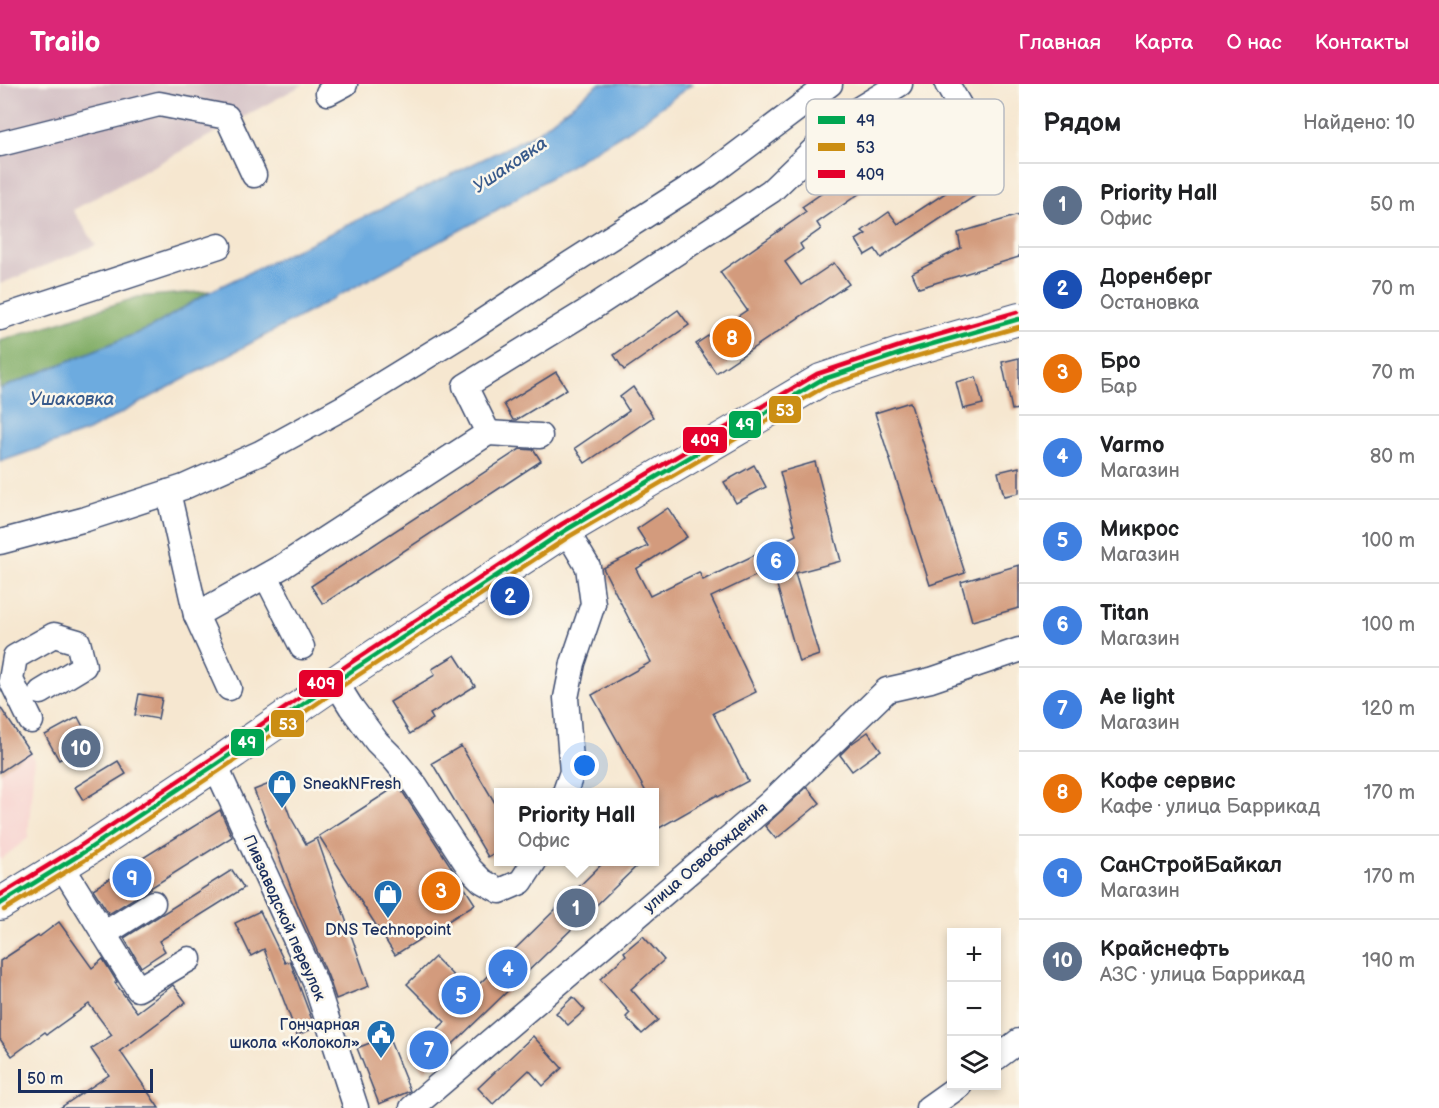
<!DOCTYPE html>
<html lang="ru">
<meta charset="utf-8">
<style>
:root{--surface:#fff;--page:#f2f2f2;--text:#202124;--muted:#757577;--line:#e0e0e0;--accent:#db2777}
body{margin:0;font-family:"Balsamiq Sans",sans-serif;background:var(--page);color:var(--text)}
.controls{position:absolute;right:18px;bottom:18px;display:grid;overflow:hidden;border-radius:0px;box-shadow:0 3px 9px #0003}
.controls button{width:54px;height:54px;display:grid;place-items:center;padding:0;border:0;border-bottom:2px solid var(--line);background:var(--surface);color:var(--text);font:30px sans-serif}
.scale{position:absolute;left:18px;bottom:15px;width:135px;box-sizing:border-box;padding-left:6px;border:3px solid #1b2f5e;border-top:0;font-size:16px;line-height:21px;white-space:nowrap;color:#1b2f5e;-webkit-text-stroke:4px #fbf7ec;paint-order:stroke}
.you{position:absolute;left:585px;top:682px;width:21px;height:21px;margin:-15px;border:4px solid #fff;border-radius:50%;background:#1a73e8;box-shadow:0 0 0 9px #1a73e833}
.badge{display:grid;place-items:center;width:39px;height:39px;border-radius:50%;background:var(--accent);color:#fff;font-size:20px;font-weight:700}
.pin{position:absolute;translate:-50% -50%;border:3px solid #fff;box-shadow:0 2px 6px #0006}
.popup{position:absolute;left:494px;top:704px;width:165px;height:78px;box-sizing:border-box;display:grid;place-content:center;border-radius:0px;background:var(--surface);filter:drop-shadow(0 2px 4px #0005);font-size:20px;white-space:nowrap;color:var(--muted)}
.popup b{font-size:22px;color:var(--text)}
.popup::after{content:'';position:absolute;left:50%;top:100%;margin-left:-12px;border:12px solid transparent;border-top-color:var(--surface)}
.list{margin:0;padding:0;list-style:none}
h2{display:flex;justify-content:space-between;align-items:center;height:78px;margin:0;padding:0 24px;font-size:26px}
h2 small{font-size:20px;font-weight:400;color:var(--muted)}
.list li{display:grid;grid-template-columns:39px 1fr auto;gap:18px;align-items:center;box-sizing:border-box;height:84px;padding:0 24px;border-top:2px solid var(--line)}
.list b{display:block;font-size:22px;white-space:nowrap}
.list p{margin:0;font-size:20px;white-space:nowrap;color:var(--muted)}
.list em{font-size:20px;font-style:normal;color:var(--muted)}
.icon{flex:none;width:33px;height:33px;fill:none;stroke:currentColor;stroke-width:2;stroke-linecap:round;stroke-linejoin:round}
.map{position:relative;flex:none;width:1019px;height:1024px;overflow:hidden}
header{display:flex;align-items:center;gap:36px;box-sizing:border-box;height:84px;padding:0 30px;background:var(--accent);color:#fff}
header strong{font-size:28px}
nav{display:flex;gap:33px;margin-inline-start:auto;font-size:21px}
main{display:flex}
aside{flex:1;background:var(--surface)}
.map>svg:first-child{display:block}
</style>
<header>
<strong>Trailo</strong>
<nav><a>Главная</a><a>Карта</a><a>О нас</a><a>Контакты</a></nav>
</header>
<main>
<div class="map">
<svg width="1019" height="1024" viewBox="0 0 1019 1024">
<rect width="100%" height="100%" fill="#fbf7ec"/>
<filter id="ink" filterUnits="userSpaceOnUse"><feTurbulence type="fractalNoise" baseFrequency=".0167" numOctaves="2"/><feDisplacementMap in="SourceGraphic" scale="12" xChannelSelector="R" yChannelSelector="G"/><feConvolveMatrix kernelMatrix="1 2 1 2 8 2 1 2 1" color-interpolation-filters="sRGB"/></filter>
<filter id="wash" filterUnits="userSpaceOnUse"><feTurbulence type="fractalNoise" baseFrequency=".008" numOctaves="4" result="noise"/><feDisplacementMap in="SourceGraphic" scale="24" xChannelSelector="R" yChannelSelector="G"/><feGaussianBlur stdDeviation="1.35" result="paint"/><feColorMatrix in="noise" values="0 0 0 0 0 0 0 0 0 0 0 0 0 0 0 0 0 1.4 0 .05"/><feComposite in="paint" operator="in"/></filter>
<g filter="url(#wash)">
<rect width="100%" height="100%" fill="#f6e7d0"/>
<polygon fill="#f7d0cd" points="0,623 30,668 34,676 28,754 0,776"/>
<polygon fill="#d2bec3" points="0,0 304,0 73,126 96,161 0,200"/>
<polygon fill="#81ad66" stroke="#4e6e62" stroke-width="1.5" points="211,207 152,243 0,305 0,257 138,213"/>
<polygon fill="#6dabdf" stroke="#446d9e" stroke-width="1.5" points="599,0 692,0 637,41 490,130 88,347 0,378 0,305 152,243 211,207 535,50"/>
<g id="blocks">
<g fill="#d39b7d">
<polygon points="908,38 922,59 882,86 886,91 817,139 821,145 800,160 803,165 785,178 801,201 834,179 849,200 716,289 696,260 747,226 720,188 806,128 802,123 873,74 867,66"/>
<polygon points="982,85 993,100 881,174 875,165 865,171 856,156 866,150 862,147 889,128 898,140"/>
<polygon points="1019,131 1019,173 919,204 912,189 961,164 958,149"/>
<polygon points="678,226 689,241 624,286 614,271"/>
<polygon points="1019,274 1019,325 1012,326 1002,278"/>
<polygon points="556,288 567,305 516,336 513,336 504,320"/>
<polygon points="976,293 983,320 963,325 956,298"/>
<polygon points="633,303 653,333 585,379 575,364 629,327 620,313"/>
<polygon points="910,318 965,489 930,501 875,329"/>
<polygon points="520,365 534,366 541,377 323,520 311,502"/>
<polygon points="815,378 841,477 795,489 819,571 799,578 772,484 711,513 756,608 713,629 748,697 718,713 717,711 654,747 654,708 646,708 592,611 651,578 603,484 648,462 637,445 668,424 687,453 636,485 650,512 699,488 703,496 796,451 780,388"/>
<polygon points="754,381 766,403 736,419 724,398"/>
<polygon points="1019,383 1019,409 1004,412 998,388"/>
<polygon points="1019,481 1019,524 972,537 961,498"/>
<polygon points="455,571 475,602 430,630 433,635 410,650 390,618 435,591 432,585"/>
<polygon points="139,610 162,614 158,635 135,631"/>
<polygon points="0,623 30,668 0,688"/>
<polygon points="78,633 91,658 59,676 45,651"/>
<polygon points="868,648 881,666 852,687 840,671 851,660"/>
<polygon points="461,662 498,724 498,767 488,773 432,679"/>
<polygon points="118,677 126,690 83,716 75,703"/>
<polygon points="277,697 290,732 306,760 317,754 369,902 336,915 328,892 303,835 254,706"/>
<polygon points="397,702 404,710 475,820 395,871 319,752"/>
<polygon points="807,703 820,719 776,755 765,742"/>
<polygon points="220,726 232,753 109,830 93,805"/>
<polygon points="605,777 642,777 425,987 410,971 445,938 407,900 435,873 470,909"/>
<polygon points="232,786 244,804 159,857 165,867 141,883 124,854"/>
<polygon points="260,827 285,879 290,877 315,944 297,951 264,865 251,872 235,839"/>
<polygon points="59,838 92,884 103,875 117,898 115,899 137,928 173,901 186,918 120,967 159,1024 60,1024 109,991 91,965 112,951 89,920 47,950 45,948 12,972 0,955 0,877 38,852 39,853"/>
<polygon points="643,852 664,876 631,905 658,936 642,950 626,933 630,929 600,895 626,871 624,868"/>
<polygon points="573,913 585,926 568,941 556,929"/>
<polygon points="388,952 410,1007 379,1020 357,964"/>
<polygon points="533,952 562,984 543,1002 529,986 493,1020 478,1004"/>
</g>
</g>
</g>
<g filter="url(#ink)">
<use href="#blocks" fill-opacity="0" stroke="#3c4b6f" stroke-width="1.5"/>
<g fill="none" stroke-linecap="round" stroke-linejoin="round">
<g stroke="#3c4b6f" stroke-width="27">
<g id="minor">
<polyline points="947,0 970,40"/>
<polyline points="328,9 345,0"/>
<polyline points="0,60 159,20 227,33 254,91"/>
<polyline points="0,234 219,162"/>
<polyline points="488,349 540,352"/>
<polyline points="168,408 196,531"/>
<polyline points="0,458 86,435 184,403 260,369 346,322 463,250 571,179 709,91 830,0"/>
<polyline points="266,492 302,563"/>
<polyline points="336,599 351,623 377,658 393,674 416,702 470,785 482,797 500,807 521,798 534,778"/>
<polyline points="229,604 196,531 283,482 488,349 465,302 592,224 771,107 852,29 900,0"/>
<polyline points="31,637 11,596 15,573 54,551 78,558 84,582 41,608"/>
<polyline points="215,681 315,898 356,1024"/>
<polyline points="565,708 572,688 566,614 573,579 593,520 588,483 566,446"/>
<polyline points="62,782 138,905 189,875"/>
<polyline points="104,850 153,819"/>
<polyline points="996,974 1019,957"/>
<polyline points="412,1024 770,719 887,606 931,596 1019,566"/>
<polyline points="928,1024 959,1002"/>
</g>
</g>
<g stroke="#3c4b6f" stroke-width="34">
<polyline id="major" points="0,820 81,770 215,681 353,586 566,446 821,296 908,267 1019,235"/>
</g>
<use href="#minor" stroke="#fff" stroke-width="24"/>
<use href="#major" stroke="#fff" stroke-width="32"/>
<g stroke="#fbf7ec" stroke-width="9">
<polyline id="bus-1" points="0,820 81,770 215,681 353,586 566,446 821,296 908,267 1019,235"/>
</g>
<g stroke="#fbf7ec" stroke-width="9">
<polyline id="bus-2" points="4,826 85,776 219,687 357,592 570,452 824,303 910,274 1019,243"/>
</g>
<g stroke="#fbf7ec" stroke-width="9">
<polyline id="bus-3" points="0,811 77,764 211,675 349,580 562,440 817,290 906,260 1017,228"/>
</g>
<use href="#bus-1" stroke="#00a651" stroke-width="4.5"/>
<use href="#bus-2" stroke="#cb8e13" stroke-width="4.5"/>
<use href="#bus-3" stroke="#e4002b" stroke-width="4.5"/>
</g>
</g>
<defs>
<g id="shop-pin" transform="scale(1.5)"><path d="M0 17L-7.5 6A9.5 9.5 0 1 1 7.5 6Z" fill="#1f6fb2" stroke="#fbf7ec"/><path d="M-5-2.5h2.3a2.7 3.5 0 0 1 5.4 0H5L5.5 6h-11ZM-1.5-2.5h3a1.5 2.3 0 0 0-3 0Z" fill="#fff"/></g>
<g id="civic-pin" transform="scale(1.5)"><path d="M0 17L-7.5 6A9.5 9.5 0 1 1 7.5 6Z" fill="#1f6fb2" stroke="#fbf7ec"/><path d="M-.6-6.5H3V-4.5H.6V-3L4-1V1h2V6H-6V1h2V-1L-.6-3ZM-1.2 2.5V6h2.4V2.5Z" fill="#fff"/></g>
</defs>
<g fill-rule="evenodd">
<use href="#shop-pin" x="282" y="700"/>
<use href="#shop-pin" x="388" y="810"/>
<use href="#civic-pin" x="381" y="950"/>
</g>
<g text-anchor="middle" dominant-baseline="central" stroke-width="5" stroke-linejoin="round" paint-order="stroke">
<g font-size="16" fill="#1b2f5e" stroke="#fbf7ec" text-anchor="start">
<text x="303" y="700">SneakNFresh</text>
<text x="388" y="846" text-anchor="middle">DNS Technopoint</text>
<text x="360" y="941" text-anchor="end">Гончарная<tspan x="360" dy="18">школа «Колокол»</tspan></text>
</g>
<g font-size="16" fill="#1b2f5e" stroke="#fbf7ec">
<text transform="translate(706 774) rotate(-41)">улица Освобождения</text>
<text transform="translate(284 834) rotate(66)">Пивзаводской переулок</text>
</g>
<g font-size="18" font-style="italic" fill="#385a8b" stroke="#fbf7ec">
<text transform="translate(510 81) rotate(-34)">Ушаковка</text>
<text x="72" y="315">Ушаковка</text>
</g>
</g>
<rect x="806" y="15" width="198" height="96" rx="9" fill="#fbf7ec" stroke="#b8bbc1" stroke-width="1.5"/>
<rect x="818" y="32" width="27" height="8" fill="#00a651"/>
<rect x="818" y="59" width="27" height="8" fill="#cb8e13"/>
<rect x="818" y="86" width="27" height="8" fill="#e4002b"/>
<g font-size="16" fill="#1b2f5e">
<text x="856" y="42">49</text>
<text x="856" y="69">53</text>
<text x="856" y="96">409</text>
</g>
<g stroke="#fbf7ec" stroke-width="2">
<rect x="768" y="311" width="34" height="29" rx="6" fill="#cb8e13"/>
<rect x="728" y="326" width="34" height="29" rx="6" fill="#00a651"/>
<rect x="682" y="342" width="46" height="28" rx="6" fill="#e4002b"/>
<rect x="298" y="585" width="46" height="29" rx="6" fill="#e4002b"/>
<rect x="270" y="625" width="35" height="29" rx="6" fill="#cb8e13"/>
<rect x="230" y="644" width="35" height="29" rx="6" fill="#00a651"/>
</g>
<g font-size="16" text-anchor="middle" font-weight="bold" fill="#fff">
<text x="785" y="332">53</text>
<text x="745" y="346">49</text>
<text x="705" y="362">409</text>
<text x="321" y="605">409</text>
<text x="288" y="646">53</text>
<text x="247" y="664">49</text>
</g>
</svg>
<div class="controls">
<button>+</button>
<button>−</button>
<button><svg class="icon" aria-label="layers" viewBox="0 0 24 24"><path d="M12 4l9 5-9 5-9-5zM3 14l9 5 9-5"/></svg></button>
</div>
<div class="scale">50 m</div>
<div class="you"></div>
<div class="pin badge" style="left:576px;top:824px;background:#5c6f8a">1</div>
<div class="popup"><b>Priority Hall</b>Офис</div>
<div class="pin badge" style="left:510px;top:512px;background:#1a4fb4">2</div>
<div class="pin badge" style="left:441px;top:807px;background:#e8710a">3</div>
<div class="pin badge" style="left:508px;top:885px;background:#3f7fe0">4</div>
<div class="pin badge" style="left:461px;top:911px;background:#3f7fe0">5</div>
<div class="pin badge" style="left:776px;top:477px;background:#3f7fe0">6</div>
<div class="pin badge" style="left:429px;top:966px;background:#3f7fe0">7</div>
<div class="pin badge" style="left:732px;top:254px;background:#e8710a">8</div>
<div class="pin badge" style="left:132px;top:794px;background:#3f7fe0">9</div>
<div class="pin badge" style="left:81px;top:664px;background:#5c6f8a">10</div>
</div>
<aside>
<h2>Рядом<small>Найдено: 10</small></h2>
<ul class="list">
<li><span class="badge" style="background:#5c6f8a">1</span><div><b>Priority Hall</b><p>Офис</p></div><em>50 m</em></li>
<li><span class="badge" style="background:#1a4fb4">2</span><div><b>Доренберг</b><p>Остановка</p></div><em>70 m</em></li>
<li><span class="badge" style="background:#e8710a">3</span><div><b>Бро</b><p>Бар</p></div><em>70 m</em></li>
<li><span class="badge" style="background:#3f7fe0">4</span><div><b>Varmo</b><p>Магазин</p></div><em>80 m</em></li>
<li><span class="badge" style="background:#3f7fe0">5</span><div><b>Микрос</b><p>Магазин</p></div><em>100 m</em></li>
<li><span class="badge" style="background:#3f7fe0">6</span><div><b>Titan</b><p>Магазин</p></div><em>100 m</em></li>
<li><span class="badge" style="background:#3f7fe0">7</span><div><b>Ae light</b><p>Магазин</p></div><em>120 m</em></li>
<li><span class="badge" style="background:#e8710a">8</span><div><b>Кофе сервис</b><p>Кафе · улица Баррикад</p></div><em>170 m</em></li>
<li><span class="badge" style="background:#3f7fe0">9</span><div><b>СанСтройБайкал</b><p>Магазин</p></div><em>170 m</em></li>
<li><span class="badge" style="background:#5c6f8a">10</span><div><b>Крайснефть</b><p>АЗС · улица Баррикад</p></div><em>190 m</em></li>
</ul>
</aside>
</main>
